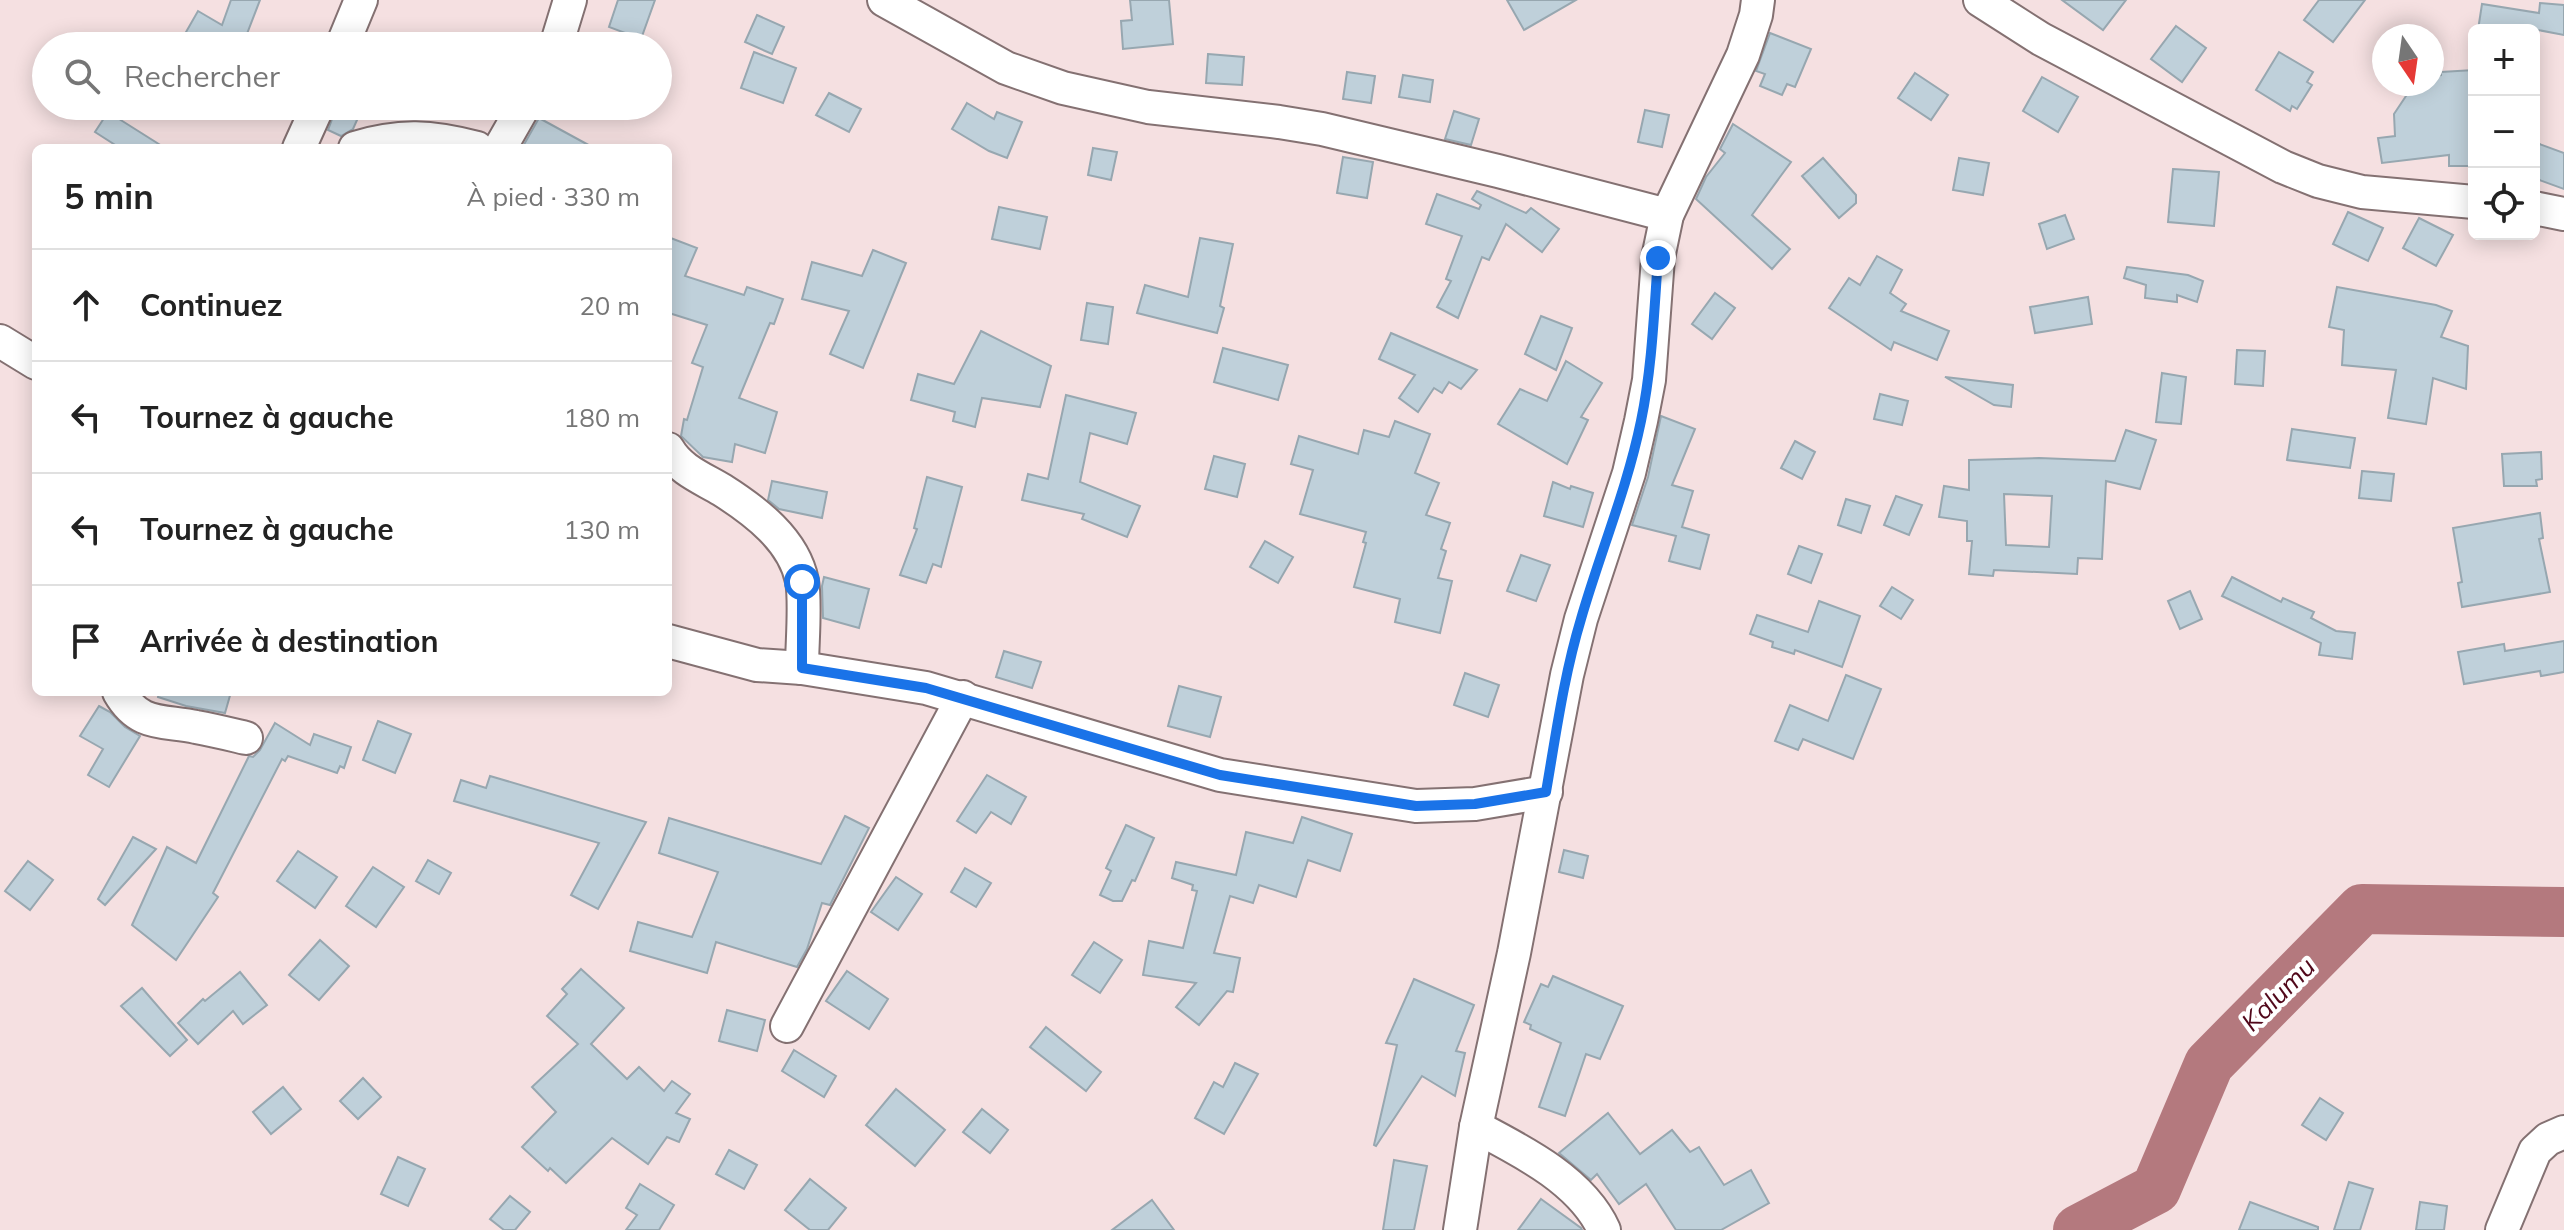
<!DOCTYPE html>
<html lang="fr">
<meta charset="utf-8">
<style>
:root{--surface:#fff;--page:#f2f2f2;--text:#222;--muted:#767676;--line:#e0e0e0}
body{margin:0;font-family:Mulish,sans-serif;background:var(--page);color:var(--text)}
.controls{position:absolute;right:24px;top:24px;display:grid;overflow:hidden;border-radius:12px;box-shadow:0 4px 20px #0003}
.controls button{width:72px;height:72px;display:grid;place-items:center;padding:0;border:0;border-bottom:2px solid var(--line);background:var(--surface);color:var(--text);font:40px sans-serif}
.compass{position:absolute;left:2372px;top:24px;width:72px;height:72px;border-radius:50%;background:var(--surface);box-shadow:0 4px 20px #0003;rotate:167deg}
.stop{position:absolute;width:24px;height:24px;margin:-18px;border:6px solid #1a73e8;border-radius:50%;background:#fff}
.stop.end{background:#1a73e8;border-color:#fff;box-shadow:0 2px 8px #0008}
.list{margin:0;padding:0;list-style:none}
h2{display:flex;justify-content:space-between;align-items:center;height:104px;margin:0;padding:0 32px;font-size:34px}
h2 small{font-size:26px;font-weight:400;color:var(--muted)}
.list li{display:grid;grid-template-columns:52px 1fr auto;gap:24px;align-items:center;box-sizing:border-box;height:112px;padding:0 32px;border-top:2px solid var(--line)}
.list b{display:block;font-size:30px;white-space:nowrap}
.list em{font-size:26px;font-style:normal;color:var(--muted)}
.icon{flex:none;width:44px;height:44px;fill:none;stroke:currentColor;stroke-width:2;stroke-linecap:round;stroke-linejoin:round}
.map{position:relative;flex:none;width:2564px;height:1230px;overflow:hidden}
.search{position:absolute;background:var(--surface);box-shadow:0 4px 20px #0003;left:32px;top:32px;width:640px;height:88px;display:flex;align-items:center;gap:20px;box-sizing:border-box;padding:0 28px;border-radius:44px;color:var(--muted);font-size:30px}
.panel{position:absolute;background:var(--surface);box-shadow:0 4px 20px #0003;left:32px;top:144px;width:640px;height:552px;border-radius:12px}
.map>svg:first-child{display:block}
</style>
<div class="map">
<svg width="2564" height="1230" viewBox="0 0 2564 1230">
<rect width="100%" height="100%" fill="#f5e0e1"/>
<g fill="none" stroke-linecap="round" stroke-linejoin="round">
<polyline stroke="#b4797e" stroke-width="50" points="2078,1230 2156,1189 2209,1064 2362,909 2564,912"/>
</g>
<g fill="#bfd0da" stroke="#97a7b0" stroke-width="2" fill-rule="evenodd">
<polygon points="231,0 260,0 245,39 258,46 178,46 198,11 222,25"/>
<polygon points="618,0 655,0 641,39 609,27"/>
<polygon points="1130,0 1169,0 1173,44 1123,49 1121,21 1132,20"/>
<polygon points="1507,0 1576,0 1524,30"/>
<polygon points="2062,0 2126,0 2103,30"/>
<polygon points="2319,0 2365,0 2333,42 2304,20"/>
<polygon points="2540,3 2564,5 2564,35 2538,30 2478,30 2482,4 2539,13"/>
<polygon points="757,15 784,27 772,54 745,42"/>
<polygon points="2176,26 2206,48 2182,82 2151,59"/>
<polygon points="1770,33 1811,49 1795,87 1787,84 1782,95 1760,86 1765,74 1756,71"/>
<polygon points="754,52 796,68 783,103 741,88"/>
<polygon points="2279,52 2313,72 2307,82 2312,85 2297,109 2292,106 2290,111 2256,90"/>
<polygon points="1208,54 1244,57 1242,85 1206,83"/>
<polygon points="2474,70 2474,166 2449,166 2449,155 2382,163 2378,138 2395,136 2394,114 2414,84 2432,84 2432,76 2441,75 2441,72"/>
<polygon points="1347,72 1375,76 1371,103 1343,99"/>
<polygon points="1915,73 1948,95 1931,120 1898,98"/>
<polygon points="1403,75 1433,80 1430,102 1399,97"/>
<polygon points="2042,77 2078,97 2058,132 2023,111"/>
<polygon points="829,93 861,109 849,132 816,115"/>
<polygon points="967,103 994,119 997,112 1022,122 1007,158 989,151 952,129"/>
<polygon points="337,106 348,106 361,111 353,129 341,136 328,130"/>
<polygon points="1645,110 1669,115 1662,147 1638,142"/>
<polygon points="1454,111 1479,119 1471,145 1445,139"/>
<polygon points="108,112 165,148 120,148 95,132"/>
<polygon points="539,118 594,148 522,148"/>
<polygon points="1733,124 1791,162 1752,215 1790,249 1772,269 1696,199 1706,177 1725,153 1720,149"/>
<polygon points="2534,142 2564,153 2564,189 2534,178"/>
<polygon points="1093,148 1117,152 1111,180 1088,175"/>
<polygon points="1343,157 1373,162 1367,198 1337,193"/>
<polygon points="1823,158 1856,195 1856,203 1839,218 1802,176"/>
<polygon points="1959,158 1989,163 1983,195 1953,190"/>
<polygon points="2173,169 2219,172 2214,226 2168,222"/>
<polygon points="1477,191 1526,213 1531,208 1559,229 1542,252 1506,224 1489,260 1482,257 1458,318 1437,307 1451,281 1446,279 1462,236 1426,224 1437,194 1479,209 1481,205 1472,199"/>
<polygon points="999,207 1047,217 1040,249 992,239"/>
<polygon points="2348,212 2383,228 2368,261 2333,244"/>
<polygon points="2065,215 2074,239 2047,249 2039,224"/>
<polygon points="2419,218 2453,235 2436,266 2403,248"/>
<polygon points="668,237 697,248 685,276 744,295 747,287 783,299 774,324 770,323 739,398 777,412 765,453 735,444 732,462 703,457 681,436 684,419 687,420 703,367 692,363 707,325 669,313 668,316"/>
<polygon points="1200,238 1233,244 1220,306 1224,308 1217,333 1137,313 1145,285 1188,297"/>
<polygon points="873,250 906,263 863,368 830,354 849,311 802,299 812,262 862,276"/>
<polygon points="1877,256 1902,270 1890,293 1906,304 1901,311 1949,331 1937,360 1894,342 1891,350 1829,308 1849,278 1860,285"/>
<polygon points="2127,267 2188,275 2203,281 2197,302 2177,295 2177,302 2145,298 2146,285 2124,278"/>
<polygon points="2337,287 2436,305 2452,311 2441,337 2468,346 2466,389 2433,378 2426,424 2388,418 2396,370 2342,365 2344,330 2329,327"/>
<polygon points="1715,293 1735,308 1712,339 1692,324"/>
<polygon points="2088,297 2092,324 2035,333 2030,307"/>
<polygon points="1087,303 1113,307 1108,344 1081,340"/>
<polygon points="1541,316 1572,328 1556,370 1525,354"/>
<polygon points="981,331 1051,366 1040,407 982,398 975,427 953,421 955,412 911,400 918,374 954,384"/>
<polygon points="1391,333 1461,363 1477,370 1461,389 1449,382 1442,393 1434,388 1418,412 1399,398 1415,375 1379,359"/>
<polygon points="1223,348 1288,365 1278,400 1214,382"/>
<polygon points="2237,350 2265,351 2263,386 2235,384"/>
<polygon points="1566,361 1602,383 1581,417 1588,420 1567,464 1498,424 1520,389 1547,401"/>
<polygon points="2162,373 2186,377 2181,424 2156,422"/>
<polygon points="1945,377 2013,385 2011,407 1994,405"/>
<polygon points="1880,394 1908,401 1902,425 1874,419"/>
<polygon points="1066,395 1136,413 1127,444 1090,433 1080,482 1140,506 1127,537 1082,519 1084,514 1022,500 1028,474 1048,479"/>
<polygon points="1661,416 1695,429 1672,485 1693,491 1682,527 1709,535 1700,569 1669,561 1676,536 1632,525 1648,477"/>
<polygon points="1395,421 1430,434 1415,473 1439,483 1426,515 1450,523 1441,549 1446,551 1438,578 1452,581 1440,633 1395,622 1400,599 1354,587 1366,543 1363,542 1366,532 1300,514 1313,470 1291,464 1299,436 1358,454 1364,430 1389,437"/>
<polygon points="2292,429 2355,438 2350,468 2287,460"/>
<path d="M2126 430 2156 440 2140 489 2106 481 2102 559 2078 558 2077 574 1994 570 1993 576 1969 574 1972 541H1967V521L1939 517 1944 486 1969 490V460L2039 458 2115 461ZM2004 494 2052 496 2049 547 2006 545Z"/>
<polygon points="1795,441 1815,452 1802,479 1781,468"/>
<polygon points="2541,452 2542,479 2536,480 2537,486 2504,486 2502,454"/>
<polygon points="1214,456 1245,464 1237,497 1205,489"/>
<polygon points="2362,471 2394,474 2391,501 2359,498"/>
<polygon points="927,477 962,487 941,567 933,564 926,583 900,575 917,529 914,528"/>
<polygon points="772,481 827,492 822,518 779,509 768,500"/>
<polygon points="1553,482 1570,489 1571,486 1593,493 1583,527 1544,516"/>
<polygon points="1896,496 1922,505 1909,535 1884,525"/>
<polygon points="1846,499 1870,506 1861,533 1838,525"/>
<polygon points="2540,513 2543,538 2539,539 2550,592 2462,607 2458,583 2462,582 2453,528"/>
<polygon points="1265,541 1293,557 1278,583 1250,567"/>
<polygon points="1799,546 1822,554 1811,583 1788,574"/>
<polygon points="1521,555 1550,565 1536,601 1507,591"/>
<polygon points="824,577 869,589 859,628 823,618 822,586"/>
<polygon points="2232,577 2281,602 2283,598 2314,612 2311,618 2336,631 2355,633 2352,659 2319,655 2321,643 2222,596"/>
<polygon points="1892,587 1913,600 1901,619 1880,606"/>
<polygon points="2190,591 2202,619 2180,629 2168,601"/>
<polygon points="1819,601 1860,616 1842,667 1795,650 1794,654 1772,647 1773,642 1750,634 1757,615 1808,632"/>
<polygon points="2564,641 2564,672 2541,676 2540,671 2464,684 2458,652 2504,644 2505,651"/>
<polygon points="1004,651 1041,662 1032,688 996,677"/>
<polygon points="1465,673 1499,685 1488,717 1454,705"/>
<polygon points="1846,675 1881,689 1853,759 1803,739 1798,750 1775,741 1790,705 1828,721"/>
<polygon points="1179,686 1221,697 1210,737 1168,726"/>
<polygon points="159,692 231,692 225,713 186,706 158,697"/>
<polygon points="99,706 110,712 125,727 140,736 109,787 88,775 103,749 80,736"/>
<polygon points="378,721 411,734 395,773 363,760"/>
<polygon points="275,723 310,745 314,734 351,747 344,768 340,766 337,773 288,756 285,761 282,759 213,893 218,897 176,960 132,925 167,847 196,863 249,756 253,757 260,750"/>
<polygon points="987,775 1026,797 1011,824 991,812 976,833 957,821"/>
<polygon points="490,776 646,822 598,909 571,895 599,843 454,801 461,780 486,788"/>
<polygon points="845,816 869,828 830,905 822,903 807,949 797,967 716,942 707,973 630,951 638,922 692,937 718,872 659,853 669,818 821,864"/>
<polygon points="1302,817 1352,834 1340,871 1308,860 1296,897 1259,885 1253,903 1230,896 1214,953 1240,958 1233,992 1227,991 1199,1025 1176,1007 1196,983 1143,975 1149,941 1183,948 1197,891 1192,890 1193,885 1172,878 1176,862 1236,875 1246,832 1293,843"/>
<polygon points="1126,825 1154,838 1135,881 1132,880 1122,901 1113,901 1100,895 1111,871 1106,868"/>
<polygon points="133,837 156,849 105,905 98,899"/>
<polygon points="1564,850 1588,856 1583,878 1559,872"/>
<polygon points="298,851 337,877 315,908 277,881"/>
<polygon points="428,860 451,873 439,894 416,881"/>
<polygon points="28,861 53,880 30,910 5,891"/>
<polygon points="373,867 404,887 376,927 346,906"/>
<polygon points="965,868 991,883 976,907 951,892"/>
<polygon points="896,877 922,894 898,930 871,912"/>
<polygon points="320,940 349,966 319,1000 289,975"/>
<polygon points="1094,942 1122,960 1100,993 1072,975"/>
<polygon points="581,969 624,1008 591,1044 627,1079 639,1067 664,1091 672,1081 690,1094 676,1113 690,1119 679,1142 667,1137 648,1164 612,1138 566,1183 550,1168 548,1171 522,1147 556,1112 532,1087 578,1044 547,1016 567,994 562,989"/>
<polygon points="847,971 888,999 869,1029 826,1001"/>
<polygon points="240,972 267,1005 243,1024 233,1011 198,1044 178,1023 203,999 205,1001"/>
<polygon points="1553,976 1623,1006 1600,1059 1586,1054 1565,1116 1539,1107 1561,1043 1530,1029 1531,1025 1524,1022 1541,984 1548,987"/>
<polygon points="1414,979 1474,1005 1456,1051 1465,1053 1455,1096 1422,1076 1376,1146 1374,1145 1397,1045 1386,1043"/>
<polygon points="142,988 187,1040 170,1056 121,1006"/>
<polygon points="727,1010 765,1020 757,1051 719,1041"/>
<polygon points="1046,1027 1101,1072 1086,1091 1030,1047"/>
<polygon points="794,1050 836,1076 824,1097 782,1071"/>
<polygon points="1235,1063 1258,1074 1224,1134 1195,1118 1214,1082 1223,1087"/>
<polygon points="363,1078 381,1097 358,1119 340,1101"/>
<polygon points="283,1087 301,1109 271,1134 253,1112"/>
<polygon points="896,1089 945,1130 915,1166 866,1125"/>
<polygon points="2320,1098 2343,1113 2326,1140 2302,1125"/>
<polygon points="982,1109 1008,1130 990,1153 963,1132"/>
<polygon points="1608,1113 1640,1154 1672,1130 1690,1152 1699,1147 1724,1185 1751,1170 1769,1203 1721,1230 1676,1230 1646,1184 1619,1204 1597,1174 1591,1180 1559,1153"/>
<polygon points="729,1150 757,1165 744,1189 716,1174"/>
<polygon points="398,1157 425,1169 408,1206 381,1194"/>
<polygon points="1394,1160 1427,1166 1414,1230 1383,1230"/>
<polygon points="810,1179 846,1208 828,1230 810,1230 785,1210"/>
<polygon points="2349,1182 2373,1189 2360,1230 2334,1230"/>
<polygon points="640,1184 674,1205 659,1230 626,1230 637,1215 626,1208"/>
<polygon points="510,1196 530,1212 515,1230 504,1230 490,1219"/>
<polygon points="1541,1199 1581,1228 1582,1230 1518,1230"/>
<polygon points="1152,1200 1174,1230 1112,1230"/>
<polygon points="2250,1202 2318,1227 2318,1230 2239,1230"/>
<polygon points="2420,1202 2447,1206 2444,1230 2416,1230"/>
</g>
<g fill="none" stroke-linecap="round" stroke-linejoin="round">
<g stroke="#847172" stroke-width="36">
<g id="minor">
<polyline points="884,0 1006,68 1063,88 1148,107 1279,122 1322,129 1498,171 1667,215"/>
<polyline points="1980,0 2041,39 2283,167 2318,181 2362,192 2474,202"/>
<polyline points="342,46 361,0"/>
<polyline points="556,46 570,0"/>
<polyline points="299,148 318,106"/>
<path d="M355 148C399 134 432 136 477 148"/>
<polyline points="500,148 524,106"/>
<polyline points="2534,208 2564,214"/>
<polyline points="0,341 36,363"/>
<path d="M668 449C680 470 702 478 722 490 755 511 794 540 802 581 806 603 802 644 802 668"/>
<polyline points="668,641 757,665 802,668 926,688 1220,775 1416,806 1475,804 1546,792"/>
<path d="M119 692C139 727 163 720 196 727 213 730 229 734 246 738"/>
<polyline points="787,1026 963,697"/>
<path d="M1476 1127C1522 1151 1582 1181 1604 1230"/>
<polyline points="1460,1230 1476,1127 1514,953 1567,675 1581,619 1629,473 1641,421 1649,380 1658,258 1667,215 1743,55 1756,15 1758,0"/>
<polyline points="2502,1230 2535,1151 2548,1139 2564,1132"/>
</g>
</g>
<use href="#minor" stroke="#fff" stroke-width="32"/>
</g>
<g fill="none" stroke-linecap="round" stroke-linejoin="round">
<path stroke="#1a73e8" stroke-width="10" d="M802 582V668L926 688 1220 775 1416 806 1475 804 1546 792C1556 734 1564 675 1581 619 1600 553 1627 489 1641 421 1652 368 1654 313 1658 258"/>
</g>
<g text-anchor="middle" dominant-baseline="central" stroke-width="8" stroke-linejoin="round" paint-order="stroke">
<g font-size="26" font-style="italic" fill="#51071a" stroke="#fff">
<text transform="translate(2278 994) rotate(-45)">Kalumu</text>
</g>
</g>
</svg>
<div class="controls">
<button>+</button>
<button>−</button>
<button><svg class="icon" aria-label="locate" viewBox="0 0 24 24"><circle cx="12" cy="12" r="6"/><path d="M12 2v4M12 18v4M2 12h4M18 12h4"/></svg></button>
</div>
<svg class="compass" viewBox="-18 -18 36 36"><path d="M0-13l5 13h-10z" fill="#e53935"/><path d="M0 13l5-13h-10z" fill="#767676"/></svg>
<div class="stop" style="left:802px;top:582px"></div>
<div class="stop end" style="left:1658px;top:258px"></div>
<div class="search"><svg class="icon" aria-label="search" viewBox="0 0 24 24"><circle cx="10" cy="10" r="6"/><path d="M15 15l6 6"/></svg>Rechercher</div>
<section class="panel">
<h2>5 min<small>À pied · 330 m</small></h2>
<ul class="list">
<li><svg class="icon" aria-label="ahead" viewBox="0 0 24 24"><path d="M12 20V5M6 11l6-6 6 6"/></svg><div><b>Continuez</b></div><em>20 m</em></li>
<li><svg class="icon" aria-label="left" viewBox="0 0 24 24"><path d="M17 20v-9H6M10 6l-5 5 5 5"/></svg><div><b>Tournez à gauche</b></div><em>180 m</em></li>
<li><svg class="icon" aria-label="left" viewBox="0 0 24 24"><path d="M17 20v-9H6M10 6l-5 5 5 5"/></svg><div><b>Tournez à gauche</b></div><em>130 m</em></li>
<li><svg class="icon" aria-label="arrive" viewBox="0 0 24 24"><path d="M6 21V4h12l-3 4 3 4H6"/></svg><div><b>Arrivée à destination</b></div></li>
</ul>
</section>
</div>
